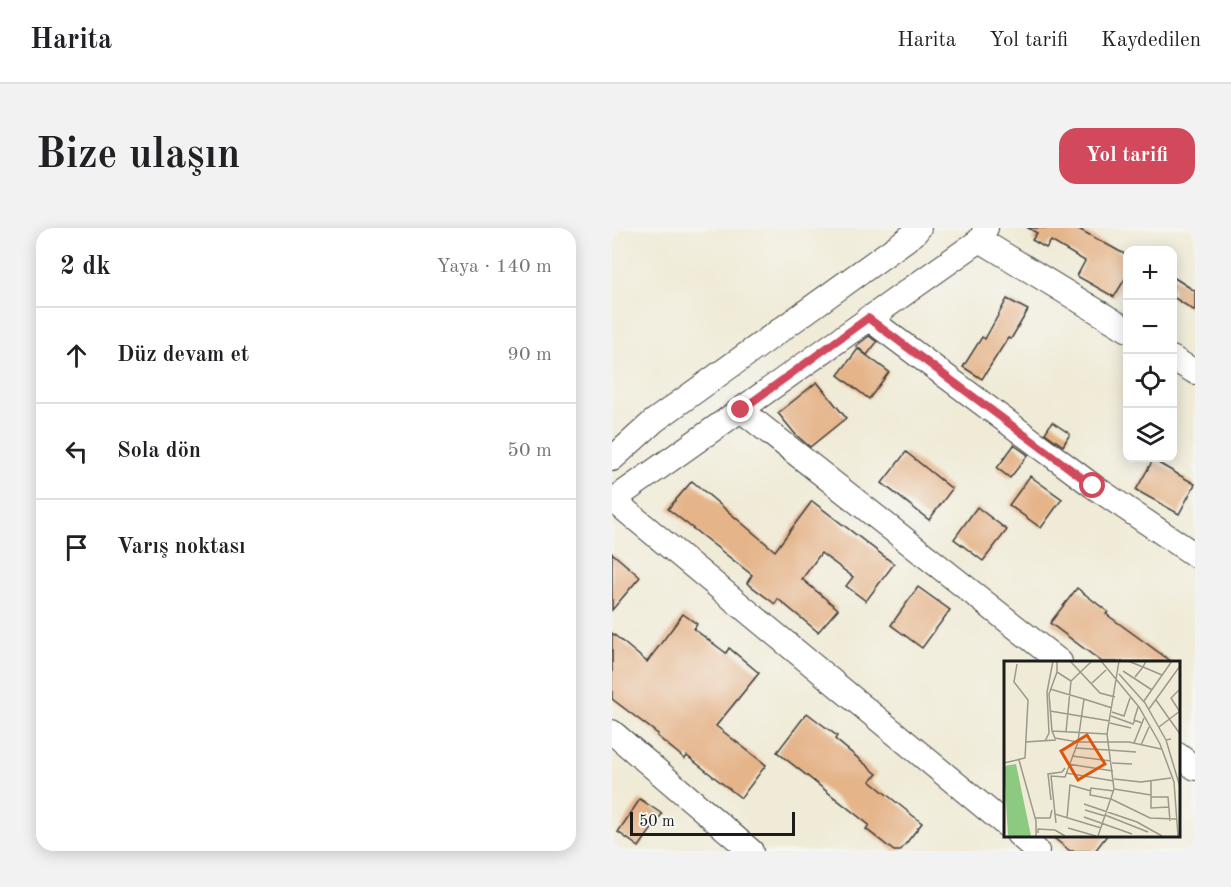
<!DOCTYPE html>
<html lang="tr">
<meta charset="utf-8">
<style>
:root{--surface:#fff;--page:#f2f2f2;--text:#202124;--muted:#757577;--line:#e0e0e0;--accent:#d1495b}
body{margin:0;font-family:"Old Standard TT",serif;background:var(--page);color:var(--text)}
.controls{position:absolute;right:18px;top:18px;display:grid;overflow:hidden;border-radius:12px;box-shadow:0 3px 15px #0003}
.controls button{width:54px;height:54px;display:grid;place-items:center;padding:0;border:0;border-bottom:2px solid var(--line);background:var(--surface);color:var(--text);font:30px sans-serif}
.scale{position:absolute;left:18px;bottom:15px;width:165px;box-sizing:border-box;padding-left:6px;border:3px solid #1c1c1c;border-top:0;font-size:16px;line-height:21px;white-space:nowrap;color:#1c1c1c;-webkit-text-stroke:4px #f6f6f2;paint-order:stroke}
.stop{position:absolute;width:18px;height:18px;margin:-14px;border:4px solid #d1495b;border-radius:50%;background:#fff}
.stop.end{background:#d1495b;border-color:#fff;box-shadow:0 2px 6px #0008}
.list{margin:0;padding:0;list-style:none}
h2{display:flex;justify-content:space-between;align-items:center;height:78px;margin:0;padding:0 24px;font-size:26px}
h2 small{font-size:20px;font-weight:400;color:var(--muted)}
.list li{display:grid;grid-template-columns:39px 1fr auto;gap:18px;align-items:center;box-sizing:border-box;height:96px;padding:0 24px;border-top:2px solid var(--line)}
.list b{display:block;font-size:22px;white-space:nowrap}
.list em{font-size:20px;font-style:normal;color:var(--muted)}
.icon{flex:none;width:33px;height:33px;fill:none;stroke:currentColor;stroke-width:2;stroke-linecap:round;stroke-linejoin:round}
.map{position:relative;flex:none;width:583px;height:623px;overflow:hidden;border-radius:18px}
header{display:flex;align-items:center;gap:36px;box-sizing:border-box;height:84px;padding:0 30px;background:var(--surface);border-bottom:2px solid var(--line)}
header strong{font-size:28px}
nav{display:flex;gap:33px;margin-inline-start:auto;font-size:21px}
.intro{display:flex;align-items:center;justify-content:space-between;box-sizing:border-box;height:144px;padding:0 36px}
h1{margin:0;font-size:42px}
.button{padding:15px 27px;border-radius:18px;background:var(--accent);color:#fff;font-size:21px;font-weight:700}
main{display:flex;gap:36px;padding:0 36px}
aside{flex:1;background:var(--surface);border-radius:18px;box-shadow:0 3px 15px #0003}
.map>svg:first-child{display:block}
</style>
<header>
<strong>Harita</strong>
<nav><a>Harita</a><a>Yol tarifi</a><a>Kaydedilen</a></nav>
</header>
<div class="intro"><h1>Bize ulaşın</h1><a class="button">Yol tarifi</a></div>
<main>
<aside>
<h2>2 dk<small>Yaya · 140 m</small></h2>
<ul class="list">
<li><svg class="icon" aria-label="ahead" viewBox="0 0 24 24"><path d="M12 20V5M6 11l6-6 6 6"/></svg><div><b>Düz devam et</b></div><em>90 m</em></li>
<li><svg class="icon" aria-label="left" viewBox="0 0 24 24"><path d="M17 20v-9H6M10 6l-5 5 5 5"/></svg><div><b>Sola dön</b></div><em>50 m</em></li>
<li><svg class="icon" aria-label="arrive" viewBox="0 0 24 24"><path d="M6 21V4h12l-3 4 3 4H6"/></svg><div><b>Varış noktası</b></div></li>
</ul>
</aside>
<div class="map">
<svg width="583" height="623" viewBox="0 0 583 623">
<rect width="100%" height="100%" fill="#f6f6f2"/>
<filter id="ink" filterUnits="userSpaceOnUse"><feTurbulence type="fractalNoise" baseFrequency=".0167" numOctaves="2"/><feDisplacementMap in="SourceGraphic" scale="12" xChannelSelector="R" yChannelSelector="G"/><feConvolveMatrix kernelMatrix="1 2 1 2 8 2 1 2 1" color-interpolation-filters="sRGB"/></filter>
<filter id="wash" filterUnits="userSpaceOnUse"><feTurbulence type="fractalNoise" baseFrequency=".008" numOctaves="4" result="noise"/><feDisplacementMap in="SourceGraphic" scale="24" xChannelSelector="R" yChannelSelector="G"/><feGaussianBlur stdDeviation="1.35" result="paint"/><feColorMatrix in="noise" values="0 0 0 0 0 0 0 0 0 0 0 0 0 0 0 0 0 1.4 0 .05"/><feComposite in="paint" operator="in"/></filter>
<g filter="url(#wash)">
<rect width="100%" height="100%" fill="#f0ebd7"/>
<g id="blocks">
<g fill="#e5b489">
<polygon points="416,0 465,0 516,28 516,46 502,69 465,48 473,33 439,13 434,20 420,12 425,5"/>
<polygon points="561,49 583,63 583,83 561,69"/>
<polygon points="395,71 416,82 399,111 396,110 370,151 351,139 370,109 373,111"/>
<polygon points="257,108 265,114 255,127 244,118"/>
<polygon points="246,121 277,144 257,171 226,147"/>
<polygon points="205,154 234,190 198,219 184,207 166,185"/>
<polygon points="440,194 458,206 451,218 433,205"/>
<polygon points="402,217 416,227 398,250 385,240"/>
<polygon points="294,224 340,261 317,292 270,255"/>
<polygon points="541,232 583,256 567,286 524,262"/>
<polygon points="418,248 450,271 429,300 397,277"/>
<polygon points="80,253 163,323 200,273 282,336 254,373 234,358 241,349 209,325 190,351 226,381 206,404 166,371 163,376 135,355 140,347 56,281"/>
<polygon points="365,279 395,302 371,333 342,311"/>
<polygon points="0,325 28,349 0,382"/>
<polygon points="306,359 338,382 310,420 279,397"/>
<polygon points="465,360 496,384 494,386 560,434 490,434 438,395"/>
<polygon points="71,386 85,396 82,401 114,425 117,420 147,445 104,498 154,537 129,570 75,528 73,531 45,508 46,506 0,471 0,405 35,434"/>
<polygon points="195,485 225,508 223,511 265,546 258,553 310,595 288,623 282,623 254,601 257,597 165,524"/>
<polygon points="28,571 50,586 27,619 6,604"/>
<polygon points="437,606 496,606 483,623 458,623"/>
</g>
</g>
</g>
<g filter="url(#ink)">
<use href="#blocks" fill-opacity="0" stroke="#3c3b38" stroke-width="1.5"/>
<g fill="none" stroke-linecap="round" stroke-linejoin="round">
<g stroke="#3c3b38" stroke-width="26">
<g id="minor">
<polyline points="368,12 516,102"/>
<polyline points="256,90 481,258 583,327"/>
<polyline points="560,130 583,144"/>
<polyline points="129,182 448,434"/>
<polyline points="0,231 42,193 302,6 307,0"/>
<polyline points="1,272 394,597"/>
<polyline points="0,273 368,12 374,0"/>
<polyline points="0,504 139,623"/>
<polyline points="566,527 583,540"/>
<polyline points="406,606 425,623"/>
</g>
</g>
<use href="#minor" stroke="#fff" stroke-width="24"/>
</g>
</g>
<g fill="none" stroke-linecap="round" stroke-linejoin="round" filter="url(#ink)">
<polyline stroke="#d1495b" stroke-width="8" points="129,182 256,90 481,258"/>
</g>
<g transform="translate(392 433)">
<rect width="176" height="176" fill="#f0ebd7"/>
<path d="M12 103 27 175H4L0 105Z" fill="#8bca80"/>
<path fill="none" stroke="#9b988c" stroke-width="1.5" d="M66 0 96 32 111 36M97 0 135 46 156 83 170 121 174 175M124 0 139 6 142 0M119 10 148 29M53 11 67 20 62 71M115 13 141 42 162 79 167 78M131 16 139 6 158 14M67 20 88 0M88 22 102 9M46 28 80 38 74 80M176 28 167 37 176 51M80 38 108 47M152 39 176 73M140 40 168 0M134 46 130 59 138 62M145 48 176 5M46 50 106 60M108 51 120 55 126 37M107 55 129 63 131 59M106 62 127 67M155 66 176 50M48 70 103 73M162 79 176 126M41 80 45 72 43 31 49 0M21 81 52 79M74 81H125L157 88M130 82 140 57M137 84 145 66M71 87 104 89M104 89 132 91M68 95 107 100M15 99 32 160V175M0 102 21 97 24 39 10 21 13 3M108 102 128 103M64 103 109 110M62 112 110 120M110 118 137 121 167 117M147 120V147L165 146M110 128 147 134M147 136H164L166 160M107 138 146 157 172 158M107 138 86 134 87 127 110 130M47 139 44 113 58 111 61 107M80 143 133 161 158 175M81 149 101 155M51 153 47 115 61 116 74 81 51 77 48 70 45 33 53 11V0M101 154 144 171M80 156 128 173M31 157H46L48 149M63 157 66 124 87 130M52 162 51 153 97 167M64 167 92 175M34 172V168L51 169 61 175M94 175 110 128 103 73 115 0"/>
<path fill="#de560d" fill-opacity="0.15" stroke="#de560d" stroke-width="3" d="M83 74 101 103 74 119 57 90Z"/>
<rect width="176" height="176" fill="none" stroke="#1c1c1c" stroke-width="3"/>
</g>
</svg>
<div class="controls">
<button>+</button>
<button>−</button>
<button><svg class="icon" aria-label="locate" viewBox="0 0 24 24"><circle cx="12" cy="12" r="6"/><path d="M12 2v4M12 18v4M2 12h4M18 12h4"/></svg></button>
<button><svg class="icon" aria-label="layers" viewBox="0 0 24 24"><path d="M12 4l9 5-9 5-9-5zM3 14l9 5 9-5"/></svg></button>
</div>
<div class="scale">50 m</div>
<div class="stop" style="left:481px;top:258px"></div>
<div class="stop end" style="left:129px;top:182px"></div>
</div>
</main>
